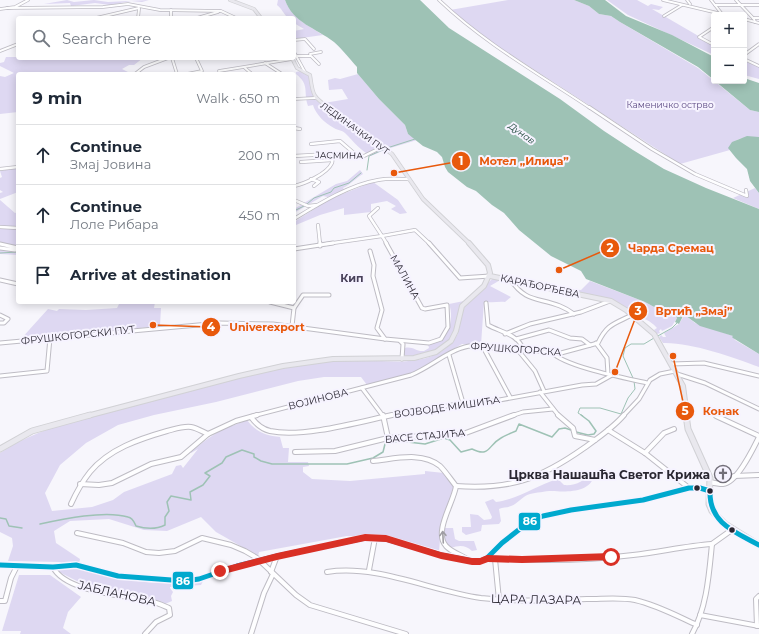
<!DOCTYPE html>
<meta charset="utf-8">
<style>
:root{--surface:#fff;--page:#f6f6f7;--text:#1f2937;--muted:#747a83;--line:#e0e1e3}
body{margin:0;font-family:Montserrat,sans-serif;background:var(--page);color:var(--text)}
.controls{position:absolute;right:12px;top:12px;display:grid;overflow:hidden;border-radius:4px;box-shadow:0 2px 10px #0003}
.controls button{width:36px;height:36px;display:grid;place-items:center;padding:0;border:0;border-bottom:1px solid var(--line);background:var(--surface);color:var(--text);font:20px sans-serif}
.stop{position:absolute;width:12px;height:12px;margin:-9px;border:3px solid #d93025;border-radius:50%;background:#fff}
.stop.end{background:#d93025;border-color:#fff;box-shadow:0 1px 4px #0008}
.list{margin:0;padding:0;list-style:none}
h2{display:flex;justify-content:space-between;align-items:center;height:52px;margin:0;padding:0 16px;font-size:17px}
h2 small{font-size:13px;font-weight:400;color:var(--muted)}
.list li{display:grid;grid-template-columns:26px 1fr auto;gap:12px;align-items:center;box-sizing:border-box;height:60px;padding:0 16px;border-top:1px solid var(--line)}
.list b{display:block;font-size:15px;white-space:nowrap}
.list p{margin:0;font-size:13px;white-space:nowrap;color:var(--muted)}
.list em{font-size:13px;font-style:normal;color:var(--muted)}
.icon{flex:none;width:22px;height:22px;fill:none;stroke:currentColor;stroke-width:2;stroke-linecap:round;stroke-linejoin:round}
.map{position:relative;flex:none;width:759px;height:634px;overflow:hidden}
.search{position:absolute;background:var(--surface);box-shadow:0 2px 10px #0003;left:16px;top:16px;width:280px;height:44px;display:flex;align-items:center;gap:10px;box-sizing:border-box;padding:0 14px;border-radius:4px;color:var(--muted);font-size:15px}
.panel{position:absolute;background:var(--surface);box-shadow:0 2px 10px #0003;left:16px;top:72px;width:280px;height:232px;border-radius:4px}
.map>svg:first-child{display:block}
</style>
<div class="map">
<svg width="759" height="634" viewBox="0 0 759 634">
<rect width="100%" height="100%" fill="#f7f6fc"/>
<g fill="#ded8f2">
<polygon points="67,0 74,2 94,0 108,2 149,0 142,2 131,1 110,5 95,3 71,6 70,3 44,4"/>
<path d="M278 0H285C292 18 307 25 323 35L294 39V31L304 29 294 23V18H288C283 13 282 9 277 5Z"/>
<path d="M508 0H574L589 6 599 14 611 16 620 22 698 68 750 110 759 112V137C746 138 736 136 729 148L730 150 680 164 496 45 450 10Z"/>
<polygon points="607,0 637,0 648,6 651,4 663,7 659,10 652,9 714,45 714,55 628,15"/>
<polygon points="18,57 18,58 143,58 134,65 129,65 122,69 128,72 125,74 18,74 18,112 0,114 0,76 5,77 14,73 0,66 0,63 4,62 6,57"/>
<polygon points="744,60 759,67 759,79 744,75"/>
<path d="M300 71 307 72 312 76 314 96 324 103 348 99 342 89 329 90 328 80 335 78 340 79 358 74 379 99 405 125 408 134 417 140 387 149 371 156C360 150 354 142 345 133 342 130 337 130 334 128 325 123 316 115 313 105L308 106C303 91 310 85 296 74V72Z"/>
<polygon points="11,169 18,169 18,192 0,199 0,193 3,192 0,190 0,178 2,177 0,171"/>
<path d="M360 170 363 174C356 178 351 184 343 188L345 191 328 197 323 196 294 213V209L336 184 347 181Z"/>
<polygon points="373,182 398,200 407,213 400,214 391,209 396,206 387,201 371,204 371,212 344,215 344,208 320,215 296,225 294,231 294,222 330,199"/>
<polygon points="755,188 759,193 759,209 733,198"/>
<polygon points="0,200 15,213 18,212 18,255 0,254"/>
<path d="M495 278 502 279 490 286 511 297 505 302C498 301 491 304 484 301L481 345 462 344 411 374 367 385 361 377H324L298 381 216 402 154 415 118 425 86 443 60 465 45 493 52 511 92 507 113 500 124 492 172 474 176 466 181 465 183 468 198 449 191 453V452C204 441 216 432 232 425V426L247 420C256 432 266 436 280 437L283 448H289L288 462H308L309 466 303 467V472L312 479 350 481 425 474V471L444 473 454 487 441 526 439 552 393 538 347 536 259 552 258 556 216 532 201 517 167 531 144 530 109 519 70 521 54 531 56 543 80 559 79 563 62 564 60 562 8 561 13 546 12 538 0 532V453C47 422 106 413 159 399 211 386 262 370 315 363 327 362 339 360 351 360 377 359 407 366 432 356 443 352 456 342 459 330 460 322 460 314 465 307 469 299 478 294 484 288 488 284 489 280 495 278Z"/>
<path d="M590 281 645 302 669 315 674 314 677 318 672 326 662 331 661 329 659 331 660 333 657 334 654 330 657 328C649 319 645 320 636 315 628 310 622 303 612 300 596 295 577 293 560 289V288L581 290Z"/>
<path d="M464 301C458 309 457 318 455 328 452 344 436 350 423 354 416 356 410 359 404 355L405 348C413 346 416 352 424 351L429 348 428 344C448 343 455 320 449 304Z"/>
<polygon points="120,302 155,302 154,308 161,308 160,326 20,340 48,309 57,311 59,309 86,310 117,308"/>
<path d="M684 316H686L695 323 733 336 735 340 759 354V367C733 357 690 342 663 343L659 337 661 335 663 337H666L664 333 679 324Z"/>
<path d="M591 473 594 475C591 493 566 492 552 491 545 491 536 493 530 494 522 496 518 504 511 506 507 508 503 507 499 509L501 521 499 524 482 525 481 531 466 535 462 532V527H471L470 514 478 515 484 520 491 519 492 517 485 502 493 499 496 502C519 499 537 485 558 479L564 485C576 486 584 481 591 473Z"/>
<path d="M445 528H453L455 539 459 541H474L477 550 472 551C466 545 459 545 451 548 443 542 444 537 445 528Z"/>
<path d="M75 567C87 569 99 574 111 577 136 582 180 587 204 579L201 585 170 587V588L173 592 171 596 172 601 165 604 155 600 77 581 59 572 58 569Z"/>
<polygon points="19,575 50,575 81,597 68,612 63,628 71,634 20,634 21,631 2,631"/>
</g>
<g fill="#9ec2b5">
<path d="M285 0H420L449 28 560 99 604 131 633 150 664 169 706 188 759 209V354L733 338 732 337 733 336 700 326 686 316H683L679 324 675 322 677 318 674 314 669 315 645 302 586 279 581 271 551 256 519 230 504 213 492 205 476 191 467 187 448 172 445 167 442 157 437 152 423 146 408 134 405 125 379 99 357 73V67C350 59 342 49 334 42 316 28 293 23 285 0Z"/>
<polygon points="574,0 605,0 626,16 672,35 714,57 714,80 698,67 620,22 611,16 599,14 589,6"/>
<polygon points="744,78 759,83 759,112 750,110 715,81 744,81"/>
<polygon points="747,136 759,137 759,193 750,181 747,169 736,158 728,148 732,142"/>
</g>
<g fill="none" stroke-linecap="round" stroke-linejoin="round">
<g stroke="#9ec2b5" stroke-width="1">
<polyline points="367,170 369,156 387,148 415,139"/>
<polyline points="307,204 314,198 331,192 334,188 349,183 361,173"/>
<polyline points="294,211 304,206"/>
<polyline points="0,253 18,252"/>
<polyline points="656,337 672,328 677,323"/>
<polyline points="633,378 623,356 625,348 631,344 644,344 654,338"/>
<polyline points="583,416 578,413 580,408 600,408 621,414 628,398 635,389 634,381"/>
</g>
<g stroke="#9ec2b5" stroke-width="1.5">
<polyline points="576,432 588,435 594,434 596,431 589,421 581,415"/>
<polyline points="0,518 6,519 9,526 22,528"/>
<path d="M40 524C63 519 105 510 128 517 133 518 134 522 136 526 146 529 155 530 165 525V517L169 511 167 502 171 496 191 500 190 492 203 485 210 476 205 473 222 463 226 457 242 450 254 454V457L261 461 272 464H347L373 458 383 452 385 444 399 441 425 444 444 438 450 440 461 452 472 449C490 458 488 445 501 438 506 435 511 433 516 431L519 424 552 437 559 429 565 428 571 430"/>
</g>
<g stroke="#bebcc4" stroke-width="3.5">
<g id="minor-far3">
<path d="M439 0C484 43 539 74 590 108"/>
<polyline points="663,0 726,15"/>
<polyline points="687,0 690,4"/>
<polyline points="711,0 722,14"/>
<polyline points="736,0 754,19 755,22"/>
<polyline points="715,5 759,5"/>
<polyline points="7,8 103,7 128,4 160,10 221,11 236,18"/>
<polyline points="0,9 15,7 28,0"/>
<polyline points="171,10 171,18"/>
<polyline points="664,16 682,5"/>
<polyline points="96,18 139,8"/>
<polyline points="138,18 139,9"/>
<polyline points="197,18 218,12"/>
<polyline points="753,18 759,18"/>
<polyline points="744,19 759,23"/>
<polyline points="714,27 699,37 714,45"/>
<polyline points="294,40 305,39 314,49"/>
<polyline points="0,51 18,44"/>
<polyline points="294,52 305,72"/>
<polyline points="310,54 321,52"/>
<polyline points="744,55 759,44"/>
<polyline points="297,56 311,56 319,64"/>
<polyline points="172,58 177,74"/>
<polyline points="744,59 759,66"/>
<polyline points="265,63 282,74"/>
<polyline points="245,68 252,74"/>
<polyline points="219,71 292,59"/>
<polyline points="135,74 144,67 168,58"/>
<polyline points="187,74 202,71 196,58"/>
<polyline points="294,99 315,98"/>
</g>
</g>
<g stroke="#bebcc4" stroke-width="4">
<g id="minor-far2">
<polyline points="589,107 652,149 695,174 747,196 746,190"/>
<polyline points="294,128 300,129"/>
<polyline points="311,144 340,141 355,154"/>
<polyline points="294,156 330,154 364,156 382,147"/>
<polyline points="301,162 332,160"/>
<polyline points="0,169 18,167"/>
<polyline points="311,179 319,182 314,186"/>
<path d="M294 186C304 184 327 174 332 163 333 160 332 157 332 154"/>
<polyline points="294,200 308,206 317,205"/>
<polyline points="378,208 369,216 382,236 415,230 430,244"/>
<path d="M294 219C317 205 351 184 378 180 388 178 399 179 409 179"/>
<polyline points="318,225 320,244"/>
<polyline points="0,227 18,228"/>
<polyline points="326,244 382,236 387,244"/>
</g>
</g>
<g stroke="#bebcc4" stroke-width="5">
<g id="minor-far1">
<polyline points="320,243 320,246"/>
<polyline points="429,243 460,278 490,276"/>
<polyline points="0,244 18,248 15,250 0,248"/>
<polyline points="294,249 333,243"/>
<polyline points="370,251 374,265 373,276 382,310 377,328 385,339"/>
<path d="M510 279C526 303 538 297 560 306 565 308 570 311 574 314"/>
<polyline points="0,280 18,284"/>
<polyline points="270,302 294,308 292,326"/>
<path d="M486 303 488 325C500 332 518 334 523 349"/>
<polyline points="294,308 303,295 329,295"/>
<polyline points="0,315 8,319 4,323 0,323"/>
<polyline points="505,334 530,324 581,312 610,301"/>
<polyline points="516,339 549,330 570,338 582,339 590,345"/>
<polyline points="400,341 403,344 402,359"/>
<polyline points="0,343 220,323 273,324 385,339 429,343 441,339 448,327 447,305 425,309 422,308 386,243"/>
<polyline points="596,343 607,358 608,374"/>
<polyline points="483,347 510,397"/>
<polyline points="517,349 535,371 544,391"/>
<path d="M551 352C566 367 625 378 647 383"/>
<polyline points="449,355 463,403"/>
<polyline points="671,364 704,363 759,376"/>
<polyline points="677,374 705,383 759,409"/>
<polyline points="0,376 47,371 50,338"/>
<polyline points="362,388 383,416"/>
<polyline points="540,392 559,416"/>
<path d="M253 416 411 375C431 367 448 350 469 346L561 353 598 343C607 324 614 324 632 315"/>
<polyline points="387,416 458,404 494,401 582,385 596,384 612,375"/>
<polyline points="511,416 523,412 553,409"/>
<polyline points="623,416 639,399 650,380 660,374 675,371"/>
</g>
</g>
<g stroke="#bebcc4" stroke-width="6">
<g id="minor">
<polyline points="383,415 388,438"/>
<polyline points="558,415 573,428 575,436 595,440"/>
<polyline points="716,416 759,436"/>
<path d="M251 417C256 424 262 429 270 431 303 438 359 422 392 415"/>
<polyline points="608,430 645,453 689,488"/>
<polyline points="295,452 335,451 388,438 463,434 514,415"/>
<polyline points="645,453 664,433 674,429"/>
<path d="M373 461C394 459 422 451 440 466 446 472 451 480 456 486 454 502 433 532 446 546 452 553 463 555 470 561"/>
<polyline points="734,476 759,475"/>
<path d="M710 482C714 483 719 484 723 484 737 483 753 449 759 437"/>
<polyline points="80,484 99,485 112,483 151,464 181,457 208,434 236,421 257,415"/>
<path d="M456 486C510 490 540 479 584 448 598 438 613 428 624 415"/>
<path d="M71 504C76 493 82 482 90 472 109 449 139 439 167 431 175 429 183 426 191 427 197 428 203 432 208 434"/>
<polyline points="77,533 123,543 146,552 159,553 175,551 202,538 231,545 245,551 257,558 296,595 310,605 406,634"/>
<polyline points="712,544 733,529"/>
<path d="M487 558C536 561 585 561 633 555 660 552 685 546 712 544"/>
<polyline points="495,559 499,600"/>
<polyline points="0,565 53,567 76,565 118,576 185,581 199,579 237,566 277,556 365,538 386,539 441,555 478,562 487,558 502,543 530,521 543,516 571,510 643,500 689,488 700,488 710,491"/>
<path d="M53 567C65 592 124 595 149 601 156 602 162 605 169 608L170 615 156 622 145 634"/>
<polyline points="369,570 375,538"/>
<polyline points="271,572 277,556"/>
<path d="M327 572C377 564 431 591 481 598 516 602 552 600 587 599 603 599 620 597 635 600 657 605 677 616 697 625"/>
<polyline points="0,601 5,601 11,578 17,566"/>
<polyline points="700,615 759,626"/>
<polyline points="757,626 756,599 759,596"/>
<polyline points="251,634 264,593 273,574"/>
<path d="M692 634C707 607 709 574 712 544"/>
</g>
</g>
<g stroke="#d1d1d5" stroke-width="4">
<g id="major-far3">
<polyline points="230,0 254,9 261,18"/>
<path d="M292 58 297 68 310 75C313 95 312 96 329 108"/>
</g>
</g>
<g stroke="#d1d1d5" stroke-width="4.5">
<polyline id="major-far2" points="327,107 392,154 423,199 470,244"/>
</g>
<g stroke="#d1d1d5" stroke-width="6">
<g id="major-far1">
<polyline points="490,276 611,301 626,310 654,334 683,386 687,416"/>
<polyline points="87,416 239,376 283,366 333,359 414,358 436,352 451,341 456,331 462,306 484,286 490,273 488,265 469,243"/>
</g>
</g>
<g stroke="#d1d1d5" stroke-width="7">
<g id="major">
<polyline points="686,415 688,429 710,478 709,504 712,511 725,524 759,545"/>
<polyline points="0,449 32,431 90,415"/>
</g>
</g>
<use href="#minor-far3" stroke="#fefeff" stroke-width="2"/>
<use href="#minor-far2" stroke="#fefeff" stroke-width="2.5"/>
<use href="#minor-far1" stroke="#fefeff" stroke-width="3"/>
<use href="#minor" stroke="#fefeff" stroke-width="4"/>
<use href="#major-far3" stroke="#e9e8ee" stroke-width="2.5"/>
<use href="#major-far2" stroke="#e9e8ee" stroke-width="3"/>
<use href="#major-far1" stroke="#e9e8ee" stroke-width="4"/>
<use href="#major" stroke="#e9e8ee" stroke-width="5"/>
<g stroke="#f6f3ff" stroke-width="8">
<g id="bus-1">
<path d="M710 491C709 523 735 532 759 545"/>
<polyline points="0,565 53,567 76,565 118,576 185,581 199,579 237,566 277,556 365,538 386,539 441,555 478,562 487,558 502,543 530,521 543,516 571,510 643,500 689,488 700,488 710,491"/>
</g>
</g>
<use href="#bus-1" stroke="#00a9ce" stroke-width="5"/>
</g>
<defs><path id="oneway-shaft" d="M-6 0H5M1.5-3L5.5 0L1.5 3" fill="none" stroke-width="1.6" stroke-linecap="round" stroke-linejoin="round"/></defs>
<use stroke="#9f9da3" href="#oneway-shaft" transform="translate(443 537) rotate(-93)"/>
<polygon fill="#d93025" points="365,534 386,535 441,552 472,558 480,558 487,555 522,556 611,553 615,557 611,560 522,563 488,562 480,565 472,565 441,559 386,542 365,541 277,560 220,575 215,571 220,568 277,553"/>
<defs>
<g id="church-ring" transform="scale(0.9)"><circle r="9.5" fill="#f6f3ff" stroke="#726f79" stroke-width="1.5"/><path d="M-1.2-6h2.4v3.5h3.3v2.4h-3.3V6h-2.4V-.1h-3.3v-2.4h3.3Z" fill="#726f79"/></g>
</defs>
<g fill-rule="evenodd">
<use href="#church-ring" x="723" y="474"/>
</g>
<g fill="#2a2732" stroke="#f6f3ff" stroke-width="1.5">
<circle cx="697" cy="488" r="3.5"/>
<circle cx="710" cy="491" r="3.5"/>
<circle cx="732" cy="530" r="3.5"/>
</g>
<g text-anchor="middle" dominant-baseline="central" stroke-width="4" stroke-linejoin="round" paint-order="stroke">
<g font-size="9" fill="#5d4b84" stroke="#f6f3ff">
<text x="670" y="104">Каменичко острво</text>
</g>
<g font-size="9" fill="#2a2732" stroke="#f6f3ff">
<text transform="translate(355 128) rotate(36)">ЛЕДИНАЧКИ ПУТ</text>
<text transform="translate(339 155) rotate(1)">ЈАСМИНА</text>
</g>
<g font-size="9" font-style="italic" fill="#0f3c2d" stroke="#f6f3ff">
<text transform="translate(522 133) rotate(36)">Дунав</text>
</g>
<g font-size="10" fill="#2a2732" stroke="#f6f3ff">
<text transform="translate(405 277) rotate(61)">МАЛИНА</text>
<text transform="translate(540 286) rotate(12)">КАРАЂОРЂЕВА</text>
<text transform="translate(78 335) rotate(-6)">ФРУШКОГОРСКИ ПУТ</text>
<text transform="translate(516 349) rotate(4)">ФРУШКОГОРСКА</text>
<text transform="translate(318 399) rotate(-14)">ВОЈИНОВА</text>
<text transform="translate(447 407) rotate(-8)">ВОЈВОДЕ МИШИЋА</text>
<text transform="translate(425 436) rotate(-5)">ВАСЕ СТАЈИЋА</text>
</g>
<g font-size="11" font-weight="bold" fill="#484159" stroke="#f6f3ff">
<text x="352" y="278">Кип</text>
</g>
<g font-size="12" font-weight="bold" fill="#2a2732" stroke="#f6f3ff" text-anchor="end">
<text x="710" y="474">Црква Нашашћа Светог Крижа</text>
</g>
<g font-size="12" fill="#2a2732" stroke="#f6f3ff">
<text transform="translate(117 593) rotate(13)">ЈАБЛАНОВА</text>
<text transform="translate(536 599) rotate(1)">ЦАРА ЛАЗАРА</text>
</g>
</g>
<path fill="none" stroke="#e8590c" stroke-width="1.5" d="M394 173L461 161M559 270L610 248M615 372L638 311M153 325L211 327M673 356L685 411"/>
<g fill="#e8590c" stroke="#f6f3ff" stroke-width="1.5">
<circle cx="394" cy="173" r="4"/>
<circle cx="559" cy="270" r="4"/>
<circle cx="615" cy="372" r="4"/>
<circle cx="153" cy="325" r="4"/>
<circle cx="673" cy="356" r="4"/>
<circle cx="461" cy="161" r="10"/>
<circle cx="610" cy="248" r="10"/>
<circle cx="638" cy="311" r="10"/>
<circle cx="211" cy="327" r="10"/>
<circle cx="685" cy="411" r="10"/>
</g>
<g font-size="12" text-anchor="middle" font-weight="bold" fill="#fff">
<text x="461" y="165">1</text>
<text x="610" y="252">2</text>
<text x="638" y="315">3</text>
<text x="211" y="331">4</text>
<text x="685" y="415">5</text>
</g>
<g font-size="11" text-anchor="middle" font-weight="bold" fill="#e8590c" stroke="#f6f3ff" stroke-width="4" stroke-linejoin="round" paint-order="stroke">
<text x="524" y="165">Мотел „Илиџа”</text>
<text x="671" y="252">Чарда Сремац</text>
<text x="694" y="315">Вртић „Змај”</text>
<text x="267" y="331">Univerexport</text>
<text x="721" y="415">Конак</text>
</g>
<g stroke="#f6f3ff" stroke-width="1.5">
<rect x="518" y="512" width="23" height="19" rx="4" fill="#00a9ce"/>
<rect x="172" y="571" width="22" height="19" rx="4" fill="#00a9ce"/>
</g>
<g font-size="11" text-anchor="middle" font-weight="bold" fill="#fff">
<text x="530" y="525">86</text>
<text x="183" y="585">86</text>
</g>
</svg>
<div class="controls">
<button>+</button>
<button>−</button>
</div>
<div class="stop" style="left:611px;top:557px"></div>
<div class="stop end" style="left:220px;top:571px"></div>
<div class="search"><svg class="icon" aria-label="search" viewBox="0 0 24 24"><circle cx="10" cy="10" r="6"/><path d="M15 15l6 6"/></svg>Search here</div>
<section class="panel">
<h2>9 min<small>Walk · 650 m</small></h2>
<ul class="list">
<li><svg class="icon" aria-label="ahead" viewBox="0 0 24 24"><path d="M12 20V5M6 11l6-6 6 6"/></svg><div><b>Continue</b><p>Змај Јовина</p></div><em>200 m</em></li>
<li><svg class="icon" aria-label="ahead" viewBox="0 0 24 24"><path d="M12 20V5M6 11l6-6 6 6"/></svg><div><b>Continue</b><p>Лоле Рибара</p></div><em>450 m</em></li>
<li><svg class="icon" aria-label="arrive" viewBox="0 0 24 24"><path d="M6 21V4h12l-3 4 3 4H6"/></svg><div><b>Arrive at destination</b></div></li>
</ul>
</section>
</div>
